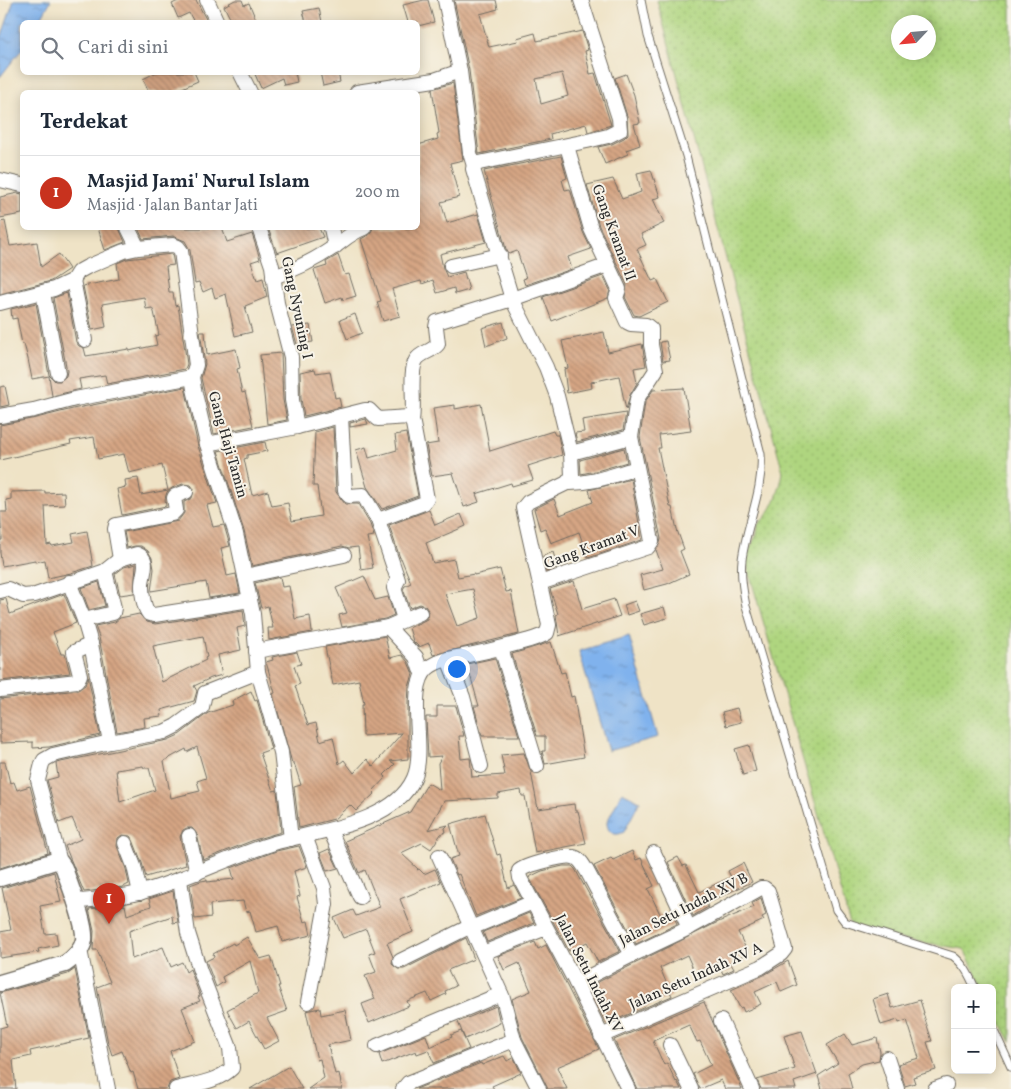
<!DOCTYPE html>
<html lang="id">
<meta charset="utf-8">
<style>
:root{--surface:#fff;--page:#f2f2f3;--text:#1f2937;--muted:#747a83;--line:#e0e1e3;--accent:#c8321e}
body{margin:0;font-family:Vollkorn,serif;background:var(--page);color:var(--text)}
.controls{position:absolute;right:15px;bottom:15px;display:grid;overflow:hidden;border-radius:8px;box-shadow:0 2px 12px #0003}
.controls button{width:45px;height:45px;display:grid;place-items:center;padding:0;border:0;border-bottom:1px solid var(--line);background:var(--surface);color:var(--text);font:25px sans-serif}
.compass{position:absolute;left:891px;top:15px;width:45px;height:45px;border-radius:50%;background:var(--surface);box-shadow:0 2px 12px #0003;rotate:244deg}
.you{position:absolute;left:456px;top:668px;width:18px;height:18px;margin:-12px;border:4px solid #fff;border-radius:50%;background:#1a73e8;box-shadow:0 0 0 8px #1a73e833}
.badge{display:grid;place-items:center;width:32px;height:32px;border-radius:50%;background:var(--accent);color:#fff;font-size:16px;font-weight:700}
.pin{position:absolute;translate:-50% -41px;filter:drop-shadow(0 1px 2px #0008)}
.pin::after{content:'';position:absolute;top:26px;width:18px;height:15px;background:inherit;clip-path:polygon(0 0,100% 0,50% 100%)}
.list{margin:0;padding:0;list-style:none}
h2{display:flex;justify-content:space-between;align-items:center;height:65px;margin:0;padding:0 20px;font-size:21px}
h2 small{font-size:16px;font-weight:400;color:var(--muted)}
.list li{display:grid;grid-template-columns:32px 1fr auto;gap:15px;align-items:center;box-sizing:border-box;height:75px;padding:0 20px;border-top:1px solid var(--line)}
.list b{display:block;font-size:19px;white-space:nowrap}
.list p{margin:0;font-size:16px;white-space:nowrap;color:var(--muted)}
.list em{font-size:16px;font-style:normal;color:var(--muted)}
.icon{flex:none;width:28px;height:28px;fill:none;stroke:currentColor;stroke-width:2;stroke-linecap:round;stroke-linejoin:round}
.map{position:relative;flex:none;width:1011px;height:1089px;overflow:hidden}
.search{position:absolute;background:var(--surface);box-shadow:0 2px 12px #0003;left:20px;top:20px;width:400px;height:55px;display:flex;align-items:center;gap:12px;box-sizing:border-box;padding:0 18px;border-radius:8px;color:var(--muted);font-size:19px}
.panel{position:absolute;background:var(--surface);box-shadow:0 2px 12px #0003;left:20px;top:90px;width:400px;height:140px;border-radius:8px}
.map>svg:first-child{display:block}
</style>
<div class="map">
<svg width="1011" height="1089" viewBox="0 0 1011 1089">
<defs>
<pattern id="grass-dots" width="8" height="8" patternUnits="userSpaceOnUse" patternTransform="scale(1.25)"><rect width="8" height="8" fill="#afd57f"/><path d="M2 2h.1M6 6h.1" fill="none" stroke="#97b76e" stroke-width="1.8" stroke-linecap="round"/></pattern>
<pattern id="water-ripples" width="26" height="14" patternUnits="userSpaceOnUse" patternTransform="scale(1.25)"><rect width="26" height="14" fill="#80b2ed"/><path d="M2 4q2-2 4 0t4 0M15 11q2-2 4 0t4 0" fill="none" stroke="#6991c0"/></pattern>
<pattern id="building-back-hatch" width="6" height="6" patternUnits="userSpaceOnUse" patternTransform="scale(1.25)"><rect width="6" height="6" fill="#d6a684"/><path d="M-1 5l2 2M0 0l6 6M5-1l2 2" fill="none" stroke="#ae876c"/></pattern>
</defs>
<rect width="100%" height="100%" fill="#f7f3e8"/>
<filter id="ink" filterUnits="userSpaceOnUse"><feTurbulence type="fractalNoise" baseFrequency=".02" numOctaves="2"/><feDisplacementMap in="SourceGraphic" scale="10" xChannelSelector="R" yChannelSelector="G"/><feConvolveMatrix kernelMatrix="1 2 1 2 8 2 1 2 1" color-interpolation-filters="sRGB"/></filter>
<filter id="wash" filterUnits="userSpaceOnUse"><feTurbulence type="fractalNoise" baseFrequency=".0096" numOctaves="4" result="noise"/><feDisplacementMap in="SourceGraphic" scale="20" xChannelSelector="R" yChannelSelector="G"/><feGaussianBlur stdDeviation="1.12" result="paint"/><feColorMatrix in="noise" values="0 0 0 0 0 0 0 0 0 0 0 0 0 0 0 0 0 1.4 0 .05"/><feComposite in="paint" operator="in"/></filter>
<g filter="url(#wash)">
<rect width="100%" height="100%" fill="#efe3c6"/>
<path fill="url(#grass-dots)" stroke="#6d8055" fill-rule="evenodd" d="M657 0H1011V1042L992 1006V988H983L964 949 852 931 745 558 757 534 758 524C773 513 780 490 783 472ZM898 22H928V52H898Z"/>
<g fill="url(#water-ripples)" stroke="#566e8c">
<polygon points="14,0 51,0 39,22 22,22 22,49 0,77 0,41"/>
<polygon points="629,636 658,737 608,751 579,651"/>
<path d="M622 792 640 801 624 832C615 837 607 833 607 822Z"/>
</g>
<g id="blocks">
<g fill="url(#building-back-hatch)" fill-rule="evenodd">
<polygon points="180,0 196,0 207,21 194,22 189,13 178,18 172,4"/>
<polygon points="235,0 242,0 244,5 249,3 257,22 232,22 224,6"/>
<polygon points="424,0 428,0 434,22 418,26 418,22 408,22 403,5"/>
<path d="M454 0H496L498 9 480 14 489 47 518 41 517 38 535 33 537 41 582 31 588 50 585 51 590 74 595 73 611 125 588 132 586 124 550 134 551 139 479 154 469 70ZM562 73 568 96 541 104 536 79Z"/>
<polygon points="319,8 322,22 306,22 303,11"/>
<polygon points="157,72 194,72 198,81 173,92 149,92 143,79"/>
<polygon points="254,72 295,72 297,82 284,85 282,78 261,88"/>
<polygon points="320,72 338,72 340,82 323,86"/>
<polygon points="626,74 634,95 640,123 634,124 640,145 626,150 628,154 605,164 598,147 612,144 624,138 628,134 627,116 615,78"/>
<polygon points="453,83 463,160 450,163 459,197 441,202 447,223 478,214 486,242 440,254 443,268 447,277 464,272 469,290 455,294 454,288 437,293 433,280 422,284 421,281 392,289 400,316 383,321 377,302 381,301 361,239 370,234 373,228 418,228 418,145 438,139 437,134 439,133 432,89"/>
<polygon points="561,156 567,178 562,180 565,190 570,189 583,232 591,249 568,257 572,269 525,285 523,279 526,278 517,251 509,254 506,249 484,171"/>
<polygon points="651,170 660,197 653,199 664,223 641,234 646,245 637,249 652,281 657,279 668,302 639,316 634,315 625,297 627,285 599,226 587,185 613,179 622,199 641,192 637,173"/>
<polygon points="18,193 22,194 22,214 0,218 0,197"/>
<polygon points="5,221 10,246 37,242 41,267 59,254 69,269 51,281 0,294 0,222"/>
<polygon points="98,228 119,228 125,242 105,250"/>
<polygon points="138,228 222,228 227,242 252,234 260,259 251,262 257,280 263,278 267,297 245,306 252,332 235,336 226,294 215,298 212,288 203,292 199,282 195,283 190,250 185,241 173,236 143,239"/>
<polygon points="268,228 319,228 323,237 277,253"/>
<polygon points="172,254 174,265 166,266 169,292 173,292 175,306 178,305 187,364 185,369 107,384 105,375 79,379 81,389 52,396 49,376 32,379 28,359 24,344 22,344 17,318 12,319 11,309 36,303 49,375 55,381 60,381 66,376 67,371 53,298 67,293 76,342 79,346 84,348 86,356 129,349 129,351 157,345 155,336 159,335 154,312 152,308 146,309 144,297 102,304 106,327 92,330 83,286 119,279 117,263 127,259"/>
<polygon points="338,255 345,275 349,274 356,296 343,300 342,297 325,303 314,270 327,266 326,262"/>
<polygon points="603,276 610,290 608,298 552,321 543,297"/>
<polygon points="355,314 362,333 347,339 340,320"/>
<polygon points="503,322 507,338 486,346 482,328"/>
<polygon points="310,325 313,342 297,344 292,327"/>
<polygon points="200,332 205,332 207,355 236,349 240,368 237,369 242,393 245,392 253,426 214,434 201,378 205,364"/>
<polygon points="604,332 608,352 642,344 646,366 634,368 637,383 630,395 626,410 619,376 591,382 592,388 567,393 564,369 568,368 562,341"/>
<polygon points="666,341 670,360 663,361 660,342"/>
<polygon points="281,353 283,400 287,420 267,424 260,355"/>
<polygon points="315,369 316,373 330,371 335,398 339,397 341,407 304,416 301,399 300,372"/>
<polygon points="5,386 9,405 0,407 0,387"/>
<polygon points="185,387 198,446 217,503 207,505 213,527 224,525 230,546 221,548 227,576 236,574 240,593 209,598 206,582 151,591 154,569 152,558 148,551 141,546 135,546 127,548 124,532 178,521 184,513 184,502 192,498 194,489 191,485 183,484 172,488 167,492 165,499 166,506 122,515 117,489 126,487 125,480 138,478 141,495 168,490 162,465 129,473 124,454 98,459 94,437 70,441 71,444 0,460 0,425 36,418 77,408"/>
<polygon points="684,388 691,431 659,435 661,448 658,448 670,507 672,507 677,530 684,549 680,551 689,574 667,584 644,590 640,575 663,569 656,550 660,543 661,539 640,437 645,402 653,390"/>
<polygon points="481,404 490,451 553,431 555,435 558,435 562,455 528,466 533,480 512,486 511,483 476,494 479,502 464,507 453,473 432,476 426,445 438,443 433,408 455,405 455,409"/>
<polygon points="626,413 623,430 577,442 575,433 584,432 582,420"/>
<polygon points="366,419 368,424 350,427 350,423"/>
<polygon points="333,427 336,492 345,504 358,504 370,524 374,536 367,537 373,568 361,570 358,547 349,548 342,546 252,566 244,531 218,451 265,442 267,451 247,455 247,458 244,459 252,495 268,491 272,506 288,503 292,521 321,516 317,486 313,486 315,432"/>
<polygon points="406,433 418,496 382,509 367,487 356,450 366,447 369,458 397,450 395,435"/>
<polygon points="624,448 627,462 600,470 581,474 580,460"/>
<polygon points="631,479 642,540 588,558 579,532 551,543 545,528 540,530 534,509 554,499 560,515 593,502 589,490"/>
<polygon points="45,491 45,493 64,492 65,505 45,506 47,545 51,544 52,546 74,542 72,534 87,531 93,566 71,573 48,578 45,560 35,562 35,560 2,566 0,553 0,540 2,540 0,512 7,512 6,500 11,499 11,492"/>
<path d="M429 510 435 525 461 514 466 526 426 543 433 563 454 559 458 577 474 574V575L500 569 506 592 511 591 519 634 433 655 429 643 419 647 413 641 409 628 427 619 428 610 425 606 420 604 410 608 403 589 405 586 411 583 401 558H400L389 525ZM473 589 480 618 457 626 445 594Z"/>
<polygon points="553,552 557,565 568,562 568,564 546,572 543,556"/>
<polygon points="136,564 134,593 120,595 115,574 124,567"/>
<polygon points="364,576 375,600 388,597 394,615 385,619 342,627 339,615 347,613 336,588"/>
<polygon points="280,577 282,587 289,586 295,619 310,616 312,632 269,640 268,628 273,628 268,606 261,608 255,583"/>
<polygon points="574,581 582,609 614,599 620,616 559,636 556,615 558,614 550,589"/>
<polygon points="99,582 105,606 89,610 81,588"/>
<polygon points="64,594 76,623 53,632 61,654 65,654 70,673 0,681 0,600 6,599 10,614"/>
<polygon points="635,601 639,611 627,615 624,605"/>
<polygon points="664,607 667,618 644,625 640,614"/>
<path d="M243 610 245 626 237 628 241 650 218 655 222 675 211 678 194 686 197 691 194 701 161 710 162 716 144 718 145 727 117 732 99 637 95 626 115 622 120 618 139 614 147 622 155 624ZM203 636 207 657 205 658 206 660 162 682 153 646Z"/>
<polygon points="385,636 390,658 402,655 408,662 413,674 409,687 408,703 408,759 390,761 395,764 384,775 386,777 373,791 375,793 356,811 350,805 334,819 299,828 294,787 301,785 294,763 292,763 273,694 275,693 266,662 273,660 272,657 297,652 301,664 294,666 300,684 295,686 308,725 316,723 320,741 333,737 339,764 344,760 354,773 367,759 373,766 402,733 363,736 362,704 364,704 359,680 333,685 325,647"/>
<polygon points="551,642 561,673 565,672 571,697 574,696 584,757 545,764 542,751 545,751 545,736 537,736 512,654"/>
<polygon points="495,658 519,736 482,736 474,706 479,706 467,664"/>
<polygon points="88,676 100,735 49,747 33,748 33,742 0,743 0,699 78,690 85,685"/>
<path d="M251 691 255 701 257 700 271 749 260 753 273 791 277 790 281 832 254 840 203 860 197 834 192 828H187L183 830 180 837 186 865 146 877 142 863 133 840 130 836 122 835 118 838 117 846 126 869 129 884 123 887 84 892 65 846 81 839 72 818 59 823 47 780 58 777 56 763 168 740 179 735 208 713 233 705 232 701ZM197 747 206 778 197 781 200 791 171 798 164 761 186 749 187 752ZM143 766 144 768H149L155 790 120 802 116 770Z"/>
<polygon points="437,706 456,706 464,736 459,736 461,759 470,758 472,777 505,775 501,755 524,753 531,772 538,809 574,804 575,811 578,811 586,843 535,853 525,796 522,796 521,790 498,794 498,798 444,801 428,830 448,825 445,828 446,832 441,834 431,849 422,843 401,853 418,869 417,870 419,869 424,874 435,869 441,882 400,899 413,932 387,943 393,957 392,964 398,969 404,969 466,938 474,959 448,970 456,986 445,991 446,994 431,1001 427,993 407,1001 409,1006 369,1023 362,1004 375,999 365,976 376,972 369,954 375,952 366,929 343,938 334,918 353,910 356,916 380,907 365,870 359,873 345,841 410,812 428,783 440,790 438,763 442,756 428,757 426,719 426,717 437,717"/>
<polygon points="737,708 741,722 726,726 722,712"/>
<polygon points="749,745 756,771 743,775 735,749"/>
<polygon points="0,762 5,762 10,783 14,782 17,790 30,786 48,853 0,868"/>
<polygon points="485,814 497,855 500,854 508,888 514,885 521,898 476,916 459,874 457,875 450,859 459,856 450,824"/>
<polygon points="299,846 307,867 294,871 300,896 297,897 304,922 308,921 311,935 282,942 278,926 256,932 250,911 246,912 243,901 210,904 211,917 195,919 190,885 201,881 207,880 207,882 234,879 231,868 276,851"/>
<polygon points="329,849 338,868 327,871 320,853"/>
<polygon points="632,851 636,860 641,858 654,886 648,889 661,916 672,912 677,924 636,944 594,866 611,858 613,860"/>
<polygon points="678,857 683,866 686,865 699,892 731,877 728,871 743,863 752,882 706,903 708,907 693,916 668,862"/>
<polygon points="563,866 572,866 575,869 620,951 598,962 587,942 569,951 529,877 542,871"/>
<polygon points="54,872 61,902 40,906 45,934 56,933 58,945 38,949 39,952 0,958 0,932 11,930 2,888"/>
<polygon points="173,891 178,922 173,923 172,916 129,931 132,959 163,947 171,967 182,962 186,972 190,969 200,996 198,997 200,1001 182,1008 195,1041 170,1051 179,1079 170,1082 167,1089 138,1089 133,1072 131,1073 122,1051 112,1055 108,1043 97,987 110,982 97,950 93,950 94,931 89,909 125,905 127,915 151,906 149,899"/>
<polygon points="761,898 766,915 762,917 764,920 738,932 748,953 730,962 734,969 723,974 721,969 698,980 687,955 660,968 672,996 606,1024 588,987 716,923 754,907 752,903"/>
<polygon points="529,913 534,923 487,942 483,932"/>
<polygon points="247,937 260,959 271,956 280,986 278,986 287,1011 267,1018 279,1041 264,1049 249,1021 237,1028 227,1010 258,993 250,961 222,977 224,982 216,987 206,961 214,957 213,954 233,943 234,945"/>
<polygon points="535,942 538,949 546,945 599,1049 557,1067 567,1089 548,1089 522,1037 512,999 531,991 519,963 504,970 498,956"/>
<polygon points="788,961 797,985 781,992 777,982 755,992 761,1004 744,1012 742,1007 740,1008 731,990 764,975"/>
<polygon points="75,969 89,1038 30,1051 31,1056 13,1060 16,1089 0,1089 0,1028 7,1026 0,993 68,974"/>
<polygon points="888,994 892,1008 920,1000 924,1013 923,1013 932,1041 927,1042 936,1070 913,1077 915,1083 905,1086 898,1064 919,1058 907,1020 899,1023 898,1020 881,1025 873,999"/>
<polygon points="704,1002 742,1089 725,1089 721,1080 700,1089 693,1074 711,1065 700,1041 697,1042 689,1025 653,1041 664,1065 667,1063 676,1082 677,1081 681,1089 637,1089 614,1040"/>
<polygon points="496,1006 500,1023 465,1039 458,1022"/>
<polygon points="320,1008 321,1015 345,1010 351,1040 328,1045 335,1074 339,1073 342,1089 308,1089 324,1078 320,1059 317,1060 306,1011"/>
<polygon points="461,1031 469,1049 434,1063 428,1050 417,1054 416,1051 382,1064 379,1054 426,1035 430,1047 452,1037 451,1035"/>
<polygon points="802,1031 817,1074 794,1082 796,1089 761,1089 757,1080 795,1069 784,1036"/>
<polygon points="845,1034 852,1045 877,1038 880,1052 879,1060 862,1064 848,1073 852,1089 822,1089 818,1076 838,1063 827,1045"/>
<polygon points="504,1056 507,1061 514,1058 521,1073 492,1086 494,1089 416,1089 481,1063 482,1065"/>
<polygon points="289,1066 302,1089 250,1089"/>
</g>
</g>
</g>
<g filter="url(#ink)">
<use href="#blocks" fill-opacity="0" stroke="#706b61" stroke-width="1"/>
<g fill="none" stroke-linecap="round" stroke-linejoin="round">
<g stroke="#706b61" stroke-width="9">
<g id="service">
<path d="M641 0 648 36 686 156 761 454C764 490 746 525 742 560 740 575 743 591 746 606L836 910 845 922 953 956C964 964 969 975 975 988"/>
<polyline points="992,1026 1011,1067"/>
</g>
</g>
<g stroke="#706b61" stroke-width="16">
<g id="minor">
<polyline points="207,0 217,22"/>
<polyline points="445,0 460,71 470,153 474,166"/>
<polyline points="240,72 250,92"/>
<polyline points="357,92 434,80 460,71"/>
<polyline points="0,180 22,185"/>
<polyline points="128,228 138,248"/>
<polyline points="259,228 272,266 277,303 291,357 292,400 297,427"/>
<polyline points="331,228 335,247"/>
<polyline points="451,266 500,255"/>
<path d="M273 277C295 270 315 260 334 247 344 240 352 232 364 228"/>
<polyline points="73,280 85,340"/>
<polyline points="43,293 58,373"/>
<polyline points="0,303 54,289 73,280 78,272 87,267 124,251 138,248 173,245 178,247 181,251 196,365 192,377 194,389 207,444 236,534 253,614 258,672 281,752 291,839"/>
<polyline points="0,416 34,410 75,399 192,377"/>
<polyline points="341,416 345,491 349,496 363,495 378,520 398,580 394,588 404,619"/>
<path d="M412 420C415 404 409 372 416 360 421 352 432 352 438 344L436 327 437 322 512 299 608 265"/>
<polyline points="207,444 297,427 365,410 369,410 378,419 409,417 413,424 427,499 424,503 378,520"/>
<polyline points="571,453 631,437"/>
<path d="M567 483C592 484 613 475 637 468"/>
<polyline points="120,559 115,529 116,525 172,514 176,510 174,498 175,496 186,492"/>
<polyline points="245,576 344,555"/>
<polyline points="69,582 84,620 91,644 110,742"/>
<polyline points="540,583 648,547 652,541 631,437 637,399 656,370 651,345 651,329 646,325 631,324 627,322 616,298 619,289 591,229 567,146"/>
<path d="M0 591 8 589 23 596 35 595 105 571 120 559 137 554C152 560 141 575 142 587 142 595 144 608 149 614L154 615 250 600"/>
<polyline points="84,620 113,613 114,608 105,571"/>
<polyline points="388,627 416,657 420,669 423,673"/>
<polyline points="501,648 537,766"/>
<polyline points="256,651 388,627 420,613"/>
<polyline points="448,659 463,697 481,766"/>
<polyline points="0,690 77,681 80,675 74,652 91,644"/>
<polyline points="330,830 360,897"/>
<polyline points="189,836 197,873"/>
<polyline points="305,836 324,888 326,904 308,1002"/>
<polyline points="125,843 134,866 140,893"/>
<polyline points="654,853 689,928"/>
<polyline points="439,856 503,998 514,1040 539,1089"/>
<polyline points="60,862 38,780 42,764 44,760 53,755 110,742 164,732 176,726 202,707 205,693 258,672"/>
<path d="M75 902C96 899 121 898 142 892 187 879 229 857 274 843 316 831 394 824 414 778 427 749 405 688 428 668 438 660 451 658 463 656 485 652 505 647 526 641 533 639 541 637 547 633L549 625 523 508 528 502 567 483 572 476 571 453 557 396 546 367 512 299 473 169 474 166 479 163 587 141 608 136 620 130 619 118 581 0"/>
<polyline points="471,928 533,902"/>
<polyline points="80,950 108,1089"/>
<polyline points="483,953 546,928"/>
<polyline points="400,961 471,926"/>
<polyline points="576,983 632,955 689,928 761,888 764,888 768,891 785,949 781,954 761,967 601,1036"/>
<polyline points="721,1021 752,1089"/>
<polyline points="670,1045 691,1089"/>
<polyline points="377,1046 501,994"/>
<polyline points="887,1058 897,1089"/>
<path d="M176 1089C194 1084 218 1082 232 1068L230 1048 200 971 188 933 180 880"/>
<polyline points="403,1089 408,1083 514,1040"/>
<path d="M628 1089 576 983 520 878 519 871C525 865 565 855 573 857 580 858 583 865 587 871L632 955"/>
<polyline points="935,1089 946,1085"/>
</g>
</g>
<g stroke="#706b61" stroke-width="19">
<path id="tertiary" d="M0 878 55 861 60 862 64 868C69 884 86 924 84 940 82 951 74 958 65 964L0 983"/>
</g>
<use href="#service" stroke="#fff" stroke-width="7"/>
<use href="#minor" stroke="#fff" stroke-width="14"/>
<use href="#tertiary" stroke="#fff" stroke-width="16"/>
</g>
</g>
<g text-anchor="middle" dominant-baseline="central" stroke-width="4" stroke-linejoin="round" paint-order="stroke">
<g font-size="15" fill="#2b2b2b" stroke="#f7f3e8">
<text transform="translate(613 233) rotate(70)">Gang Kramat II</text>
<text transform="translate(296 308) rotate(78)">Gang Nyuning I</text>
<text transform="translate(227 445) rotate(74)">Gang Haji Tamin</text>
<text transform="translate(592 548) rotate(-20)">Gang Kramat V</text>
<text transform="translate(684 910) rotate(-27)">Jalan Setu Indah XV B</text>
<text transform="translate(588 974) rotate(63)">Jalan Setu Indah XV</text>
<text transform="translate(696 977) rotate(-24)">Jalan Setu Indah XV A</text>
</g>
</g>
</svg>
<div class="controls">
<button>+</button>
<button>−</button>
</div>
<svg class="compass" viewBox="-18 -18 36 36"><path d="M0-13l5 13h-10z" fill="#e53935"/><path d="M0 13l5-13h-10z" fill="#747a83"/></svg>
<div class="you"></div>
<div class="pin badge" style="left:109px;top:924px">1</div>
<div class="search"><svg class="icon" aria-label="search" viewBox="0 0 24 24"><circle cx="10" cy="10" r="6"/><path d="M15 15l6 6"/></svg>Cari di sini</div>
<section class="panel">
<h2>Terdekat<small></small></h2>
<ul class="list">
<li><span class="badge">1</span><div><b>Masjid Jami' Nurul Islam</b><p>Masjid · Jalan Bantar Jati</p></div><em>200 m</em></li>
</ul>
</section>
</div>
